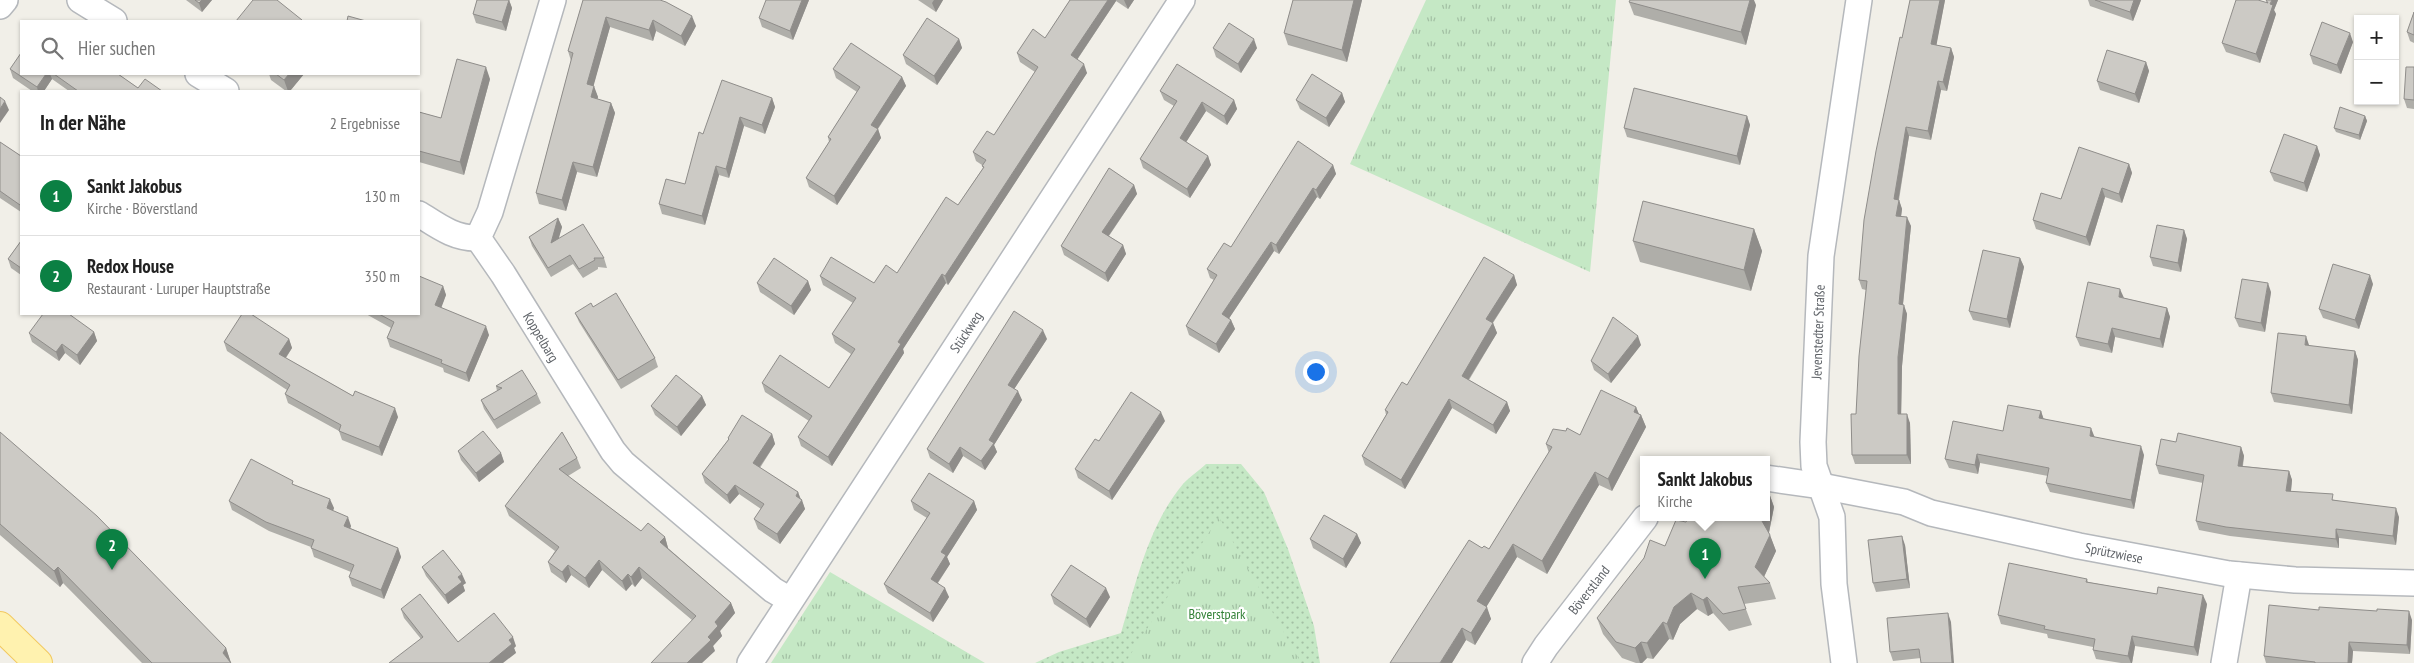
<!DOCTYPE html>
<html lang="de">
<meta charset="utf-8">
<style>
:root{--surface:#fff;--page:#f6f6f6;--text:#222;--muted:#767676;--line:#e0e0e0;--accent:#0b8043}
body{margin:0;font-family:"PT Sans Narrow",sans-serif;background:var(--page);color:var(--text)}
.controls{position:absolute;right:15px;top:15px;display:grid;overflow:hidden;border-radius:0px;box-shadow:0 1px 4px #0004}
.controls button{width:45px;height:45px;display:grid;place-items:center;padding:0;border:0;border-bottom:1px solid var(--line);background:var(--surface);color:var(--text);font:25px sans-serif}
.you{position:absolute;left:1315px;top:371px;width:18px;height:18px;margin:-12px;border:4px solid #fff;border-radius:50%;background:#1a73e8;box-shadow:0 0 0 8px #1a73e833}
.badge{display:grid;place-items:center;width:32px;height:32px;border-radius:50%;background:var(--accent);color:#fff;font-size:16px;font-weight:700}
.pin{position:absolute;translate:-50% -41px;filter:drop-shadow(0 1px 2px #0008)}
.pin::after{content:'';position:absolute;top:26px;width:18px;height:15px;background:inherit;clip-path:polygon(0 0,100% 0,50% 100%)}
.popup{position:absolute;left:1640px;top:456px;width:130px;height:65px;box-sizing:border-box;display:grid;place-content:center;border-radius:0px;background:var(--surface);filter:drop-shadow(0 1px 4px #0005);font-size:16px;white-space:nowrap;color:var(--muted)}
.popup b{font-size:19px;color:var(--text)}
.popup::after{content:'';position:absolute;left:50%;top:100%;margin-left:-10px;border:10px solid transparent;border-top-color:var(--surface)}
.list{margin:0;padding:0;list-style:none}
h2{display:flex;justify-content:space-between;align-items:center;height:65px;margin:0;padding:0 20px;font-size:21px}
h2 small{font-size:16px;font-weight:400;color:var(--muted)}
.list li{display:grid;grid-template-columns:32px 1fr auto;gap:15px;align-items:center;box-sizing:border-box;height:80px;padding:0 20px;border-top:1px solid var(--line)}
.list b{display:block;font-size:19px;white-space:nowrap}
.list p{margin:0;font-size:16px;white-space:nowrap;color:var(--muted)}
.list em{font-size:16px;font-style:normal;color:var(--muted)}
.icon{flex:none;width:28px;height:28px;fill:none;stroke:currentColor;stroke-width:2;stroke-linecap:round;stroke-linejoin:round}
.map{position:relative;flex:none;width:2414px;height:663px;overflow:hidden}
.search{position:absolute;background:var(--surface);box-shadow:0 1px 4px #0004;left:20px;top:20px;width:400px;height:55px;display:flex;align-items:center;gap:12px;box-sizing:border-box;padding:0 18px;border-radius:0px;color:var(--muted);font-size:19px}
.panel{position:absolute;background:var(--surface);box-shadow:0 1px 4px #0004;left:20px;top:90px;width:400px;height:225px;border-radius:0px}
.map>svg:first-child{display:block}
</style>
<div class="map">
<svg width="2414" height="663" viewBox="0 0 2414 663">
<defs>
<pattern id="grass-dots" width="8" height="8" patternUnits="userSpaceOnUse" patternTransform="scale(1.25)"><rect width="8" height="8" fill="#c5e8c5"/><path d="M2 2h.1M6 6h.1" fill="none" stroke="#a3c0a4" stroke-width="1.8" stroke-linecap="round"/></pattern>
<pattern id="park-tufts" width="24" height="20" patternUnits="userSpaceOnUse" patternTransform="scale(1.25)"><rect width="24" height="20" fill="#c5e8c5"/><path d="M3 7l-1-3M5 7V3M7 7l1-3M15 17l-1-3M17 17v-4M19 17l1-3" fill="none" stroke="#a3c0a4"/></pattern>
</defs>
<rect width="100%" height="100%" fill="#f1efe8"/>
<path fill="url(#grass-dots)" d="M1206 464H1241L1264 492 1288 549 1314 626 1320 663H1035L1059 652 1121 633C1136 583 1148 526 1183 484 1189 477 1199 471 1206 464Z"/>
<g fill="url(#park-tufts)">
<polygon points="1426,0 1616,0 1590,272 1350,164"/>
<polygon points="1219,517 1301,663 1125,663"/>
<polygon points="830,572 985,663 771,663"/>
</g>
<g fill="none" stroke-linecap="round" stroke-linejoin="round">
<g stroke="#b5b8bc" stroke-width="28">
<g id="minor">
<polyline points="80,0 114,21"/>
<polyline points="553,0 490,212 478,238 503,274 613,451 623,463 773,590 790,600"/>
<polyline points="0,6 5,0"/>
<polyline points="198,74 226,91"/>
<path d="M419 214C438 226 455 239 478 238"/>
<polyline points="1766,478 1821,486 1904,502 1931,513 2079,546 2229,574 2295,580 2414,583"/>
<polyline points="750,663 1182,0"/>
<polyline points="1535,663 1546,646 1645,518"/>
<polyline points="1844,663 1834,584 1832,517 1814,466 1813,442 1821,256 1859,0"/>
<polyline points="2224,663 2239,575"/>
</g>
</g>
<g stroke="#f2c960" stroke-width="30">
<polyline id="major" points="0,626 38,663"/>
</g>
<use href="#minor" stroke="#fff" stroke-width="25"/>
<use href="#major" stroke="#fff2af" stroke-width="28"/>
</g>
<g fill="#afaea9">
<polygon points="186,0 212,0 202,12"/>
<polygon points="477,0 509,0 512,8 506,31 476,23 473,14"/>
<polygon points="583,0 696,26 685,46 656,31 653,41 610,27 593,86 598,97 597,99 611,103 615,113 597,177 577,172 566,211 539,204 536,193 571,61 568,51"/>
<polygon points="809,0 793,40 762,27 759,18"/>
<polygon points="918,0 943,0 936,12"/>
<polygon points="1070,0 1134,0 1128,9 1116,1 1077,60 1087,73 948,285 946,283 903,349 904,353 832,466 801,446 798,437 809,421 765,392 762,383 829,388 851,354 835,343 832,334 853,303 823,285 820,276 874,283 897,273 958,205 983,168 982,165 976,161 973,152 994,135 1035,72 1020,62 1017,53 1045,38"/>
<polygon points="1293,0 1362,0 1347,62 1288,45 1284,33"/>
<polygon points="1910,0 1945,0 1936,45 1951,48 1954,57 1947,91 1941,90 1931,140 1909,136 1899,200 1902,209 1901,216 1911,226 1903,305 1907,314 1902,366 1901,414 1910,423 1911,464 1855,464 1852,455 1856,414 1866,290 1862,289 1859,280"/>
<polygon points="2088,0 2141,0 2133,21 2090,6"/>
<polygon points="2266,0 2278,0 2274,10 2276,14 2260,63 2226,52 2222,43 2267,3"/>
<polygon points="1629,2 1756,5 1746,45 1634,15"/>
<polygon points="2414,12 2414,43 2410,41 2407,32"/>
<polygon points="959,39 962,48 937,85 906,64 903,55"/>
<polygon points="2353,42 2341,74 2313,64 2310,55"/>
<polygon points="1213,48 1257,48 1241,73 1216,57"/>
<polygon points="2146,62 2149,71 2139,103 2100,90 2097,81"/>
<polygon points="2414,67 2414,109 2407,108 2404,99"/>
<polygon points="10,69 21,74 118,74 138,88 162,91 69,91 52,79 44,91 32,91 13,78"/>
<polygon points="833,69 902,77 906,86 878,129 881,138 837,205 809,187 806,178 829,142 828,137 857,92 836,78"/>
<polygon points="269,74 304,74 290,91 286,91 271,80"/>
<polygon points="490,79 464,175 419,162 419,112 441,118"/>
<polygon points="1160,91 1234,100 1237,109 1227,125 1206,111 1186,142 1208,156 1211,165 1190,198 1143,168 1140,159 1174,106 1164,100"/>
<polygon points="1342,93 1345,102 1329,127 1300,109 1296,100"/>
<polygon points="772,98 775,107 765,134 744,126 729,178 719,175 705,225 662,214 659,204 685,184 703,134"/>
<polygon points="1747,116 1750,125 1740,165 1627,137 1624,128"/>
<polygon points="2365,116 2367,121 2360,140 2336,132 2334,128"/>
<polygon points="0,142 21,156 21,155 21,212 0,198"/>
<polygon points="2317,146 2320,155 2307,192 2274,181 2270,172"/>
<polygon points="2129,164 2132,173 2122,203 2105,197 2090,246 2036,229 2033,220 2061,199"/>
<polygon points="1333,165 1336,174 1320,199 1317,197 1279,254 1274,251 1229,318 1231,320 1235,329 1219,353 1189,335 1186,326 1214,280 1210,278 1207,269 1231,247"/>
<polygon points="1134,185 1137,194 1109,236 1123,245 1126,254 1108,282 1064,255 1061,246"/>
<polygon points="558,218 562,227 558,239 604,258 607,268 598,267 598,269 583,278 573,264 551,277 532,246 529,237"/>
<polygon points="1754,229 1762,251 1751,291 1640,262 1633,241"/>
<polygon points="2184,230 2187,239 2181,272 2153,266 2150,257"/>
<polygon points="21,241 21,275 11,268 8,259"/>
<polygon points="2020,258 2024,267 2010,328 1973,320 1969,311"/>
<polygon points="1514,275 1517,285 1493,323 1497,333 1469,380 1507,402 1510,411 1496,434 1452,408 1405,489 1365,465 1362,456 1386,415 1385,410 1407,385"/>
<polygon points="808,281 811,290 794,315 760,292 757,283"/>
<polygon points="2373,284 2359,329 2323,318 2319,309"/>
<polygon points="443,286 446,295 441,307 489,335 469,382 444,372 443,368 390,347 387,338 391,328 366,314 419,314"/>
<polygon points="2271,292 2265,332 2239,327 2235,318"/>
<polygon points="2124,298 2167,308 2170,317 2163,348 2115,337 2112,353 2080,346 2076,337"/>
<polygon points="575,313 655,358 658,367 621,389 579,322"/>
<polygon points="94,332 97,341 80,365 65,353 59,361 32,342 29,333"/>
<polygon points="289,339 292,348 286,358 353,396 398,417 382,456 342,440 339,431 288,403 285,394 287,390 227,351 224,342"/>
<polygon points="1047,339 1014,389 1022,400 994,445 997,452 985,470 963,456 953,473 930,458 927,449"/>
<polygon points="1641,345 1611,383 1594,370 1591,361"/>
<polygon points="2309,346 2355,351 2358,360 2352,414 2274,402 2271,393"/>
<polygon points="496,386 537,394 541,403 497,429 484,409 481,400 497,391"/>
<polygon points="702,396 706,405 681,436 655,415 651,406"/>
<polygon points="1636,407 1639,414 1641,415 1646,427 1612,491 1599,485 1547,574 1517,557 1486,607 1491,619 1475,645 1466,640 1452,663 1482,548 1489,549 1549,453 1546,444 1580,435"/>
<polygon points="2041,411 2043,418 2144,455 2134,509 2050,492 2046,483 2048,476 1980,463 1978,474 1949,468 1945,459 2003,431"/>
<polygon points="1165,421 1112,500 1078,478 1075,469"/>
<polygon points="0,432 226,648 231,663 142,663 63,583 60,587 0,535"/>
<polygon points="562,432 577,458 581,468 568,476 641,531 665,537 668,548 731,603 735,613 720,631 722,636 713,646 715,651 692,620 642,578 635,587 632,584 626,591 602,570 589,588 571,575 566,583 551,572 548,562 555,551 509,516 505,506"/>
<polygon points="772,434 775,444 760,468 798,492 805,509 780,544 758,529 754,519 761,509 739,494 730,504 705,483 702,474 728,440 728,438"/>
<polygon points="2176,442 2241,447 2244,456 2243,466 2289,471 2292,480 2291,491 2335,500 2399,517 2396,545 2339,538 2339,548 2230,536 2199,530 2196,521 2203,483 2159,474 2156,465"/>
<polygon points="458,451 501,453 504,462 479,482 461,460"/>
<polygon points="295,485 334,508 333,511 351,526 350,528 398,548 401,557 384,599 352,586 349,577 351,572 314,557 311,547 269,531 232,510 229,501"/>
<polygon points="1768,490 1774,507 1769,533 1776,551 1764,577 1770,583 1776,599 1744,604 1752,625 1729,631 1713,613 1708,616 1697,609 1680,624 1673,640 1669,639 1653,659 1647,658 1642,663 1636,663 1622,658 1603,634 1597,618 1665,546 1686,522"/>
<polygon points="911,501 974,501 977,510 947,557 950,564 938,583 949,597 933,622 888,593 884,584 927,518 914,510"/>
<polygon points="1357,534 1361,543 1346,568 1313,548 1310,539"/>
<polygon points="1905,545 1910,588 1876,592 1873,583"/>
<polygon points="422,567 466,583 463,585 465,591 448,604 426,576"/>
<polygon points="2087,579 2088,582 2207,604 2198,656 2135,646 2132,663 2121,663 2096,659 2093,650 2093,647 2048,638 2047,634 2001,624 1998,615"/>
<polygon points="1051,595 1110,597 1090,628 1054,604"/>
<polygon points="401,609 458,642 516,646 514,648 516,653 421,639 404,618"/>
<polygon points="2412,620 2410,654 2353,651 2352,663 2266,663 2264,656"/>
<polygon points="1951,622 1921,658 1893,661 1890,652"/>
</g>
<g fill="#8f8d8a">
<polygon points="202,0 212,0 202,12 199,3"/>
<polygon points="509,0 512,8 506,31 502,22"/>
<polygon points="802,0 809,0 793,40 790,31"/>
<polygon points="934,0 943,0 936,12 932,3"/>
<polygon points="1108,0 1116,0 1116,1 1074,64 1071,55"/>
<polygon points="1124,0 1134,0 1128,9"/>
<polygon points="1354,0 1362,0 1347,62 1342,50"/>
<polygon points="1750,0 1754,0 1756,5 1746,45 1741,32"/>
<polygon points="1940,0 1945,0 1935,53 1931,44"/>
<polygon points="2134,0 2141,0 2133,21 2130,12"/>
<polygon points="2272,0 2278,0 2274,10 2276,14 2260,63 2256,54"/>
<polygon points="692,16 696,26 685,46 681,36"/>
<polygon points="606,17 610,27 591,95 587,84"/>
<polygon points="653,20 656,31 653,41 649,30"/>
<polygon points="2350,33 2353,42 2341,74 2337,65"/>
<polygon points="959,39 962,48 937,85 934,76"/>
<polygon points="1254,39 1257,48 1241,73 1238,64"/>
<polygon points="1951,48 1954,57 1947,91 1943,82"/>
<polygon points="2146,62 2149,71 2139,103 2135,94"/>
<polygon points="1084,64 1087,73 948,285 945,276"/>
<polygon points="486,67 490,79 464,175 460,162"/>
<polygon points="46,74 50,74 52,79 44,91 38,91 37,87"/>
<polygon points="289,74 304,74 290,91 288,91 284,80"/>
<polygon points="902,77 906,86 874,134 871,125"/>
<polygon points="1938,81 1941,90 1931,140 1928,131"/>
<polygon points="594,86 598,97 595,108 591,97"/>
<polygon points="1342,93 1345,102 1329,127 1326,118"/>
<polygon points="772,98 775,107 765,134 762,125"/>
<polygon points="1234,100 1237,109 1227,125 1224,116"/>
<polygon points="5,101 9,110 0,123 0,109"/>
<polygon points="1202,102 1206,111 1183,147 1180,138"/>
<polygon points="611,103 615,113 597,177 593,167"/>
<polygon points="1747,116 1750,125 1740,165 1737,156"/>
<polygon points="2365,116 2367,121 2360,140 2359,135"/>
<polygon points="740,117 744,126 729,178 726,169"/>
<polygon points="1906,127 1909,136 1897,208 1894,199"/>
<polygon points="878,129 881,138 837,205 834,196"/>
<polygon points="2317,146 2320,155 2307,192 2304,183"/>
<polygon points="1208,156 1211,165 1190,198 1187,189"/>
<polygon points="573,162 577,172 566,211 562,200"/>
<polygon points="2129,164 2132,173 2122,203 2119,194"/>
<polygon points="1333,165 1336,174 1320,199 1316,190"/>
<polygon points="716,166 719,175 705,225 702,216"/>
<polygon points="1134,185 1137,194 1105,241 1102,232"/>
<polygon points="1313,188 1317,197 1279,254 1276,245"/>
<polygon points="2102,188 2105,197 2090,246 2086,237"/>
<polygon points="1899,200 1902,209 1900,225 1896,216"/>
<polygon points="1907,217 1911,226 1902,313 1899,304"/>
<polygon points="558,218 562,227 555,252 551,243"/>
<polygon points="1754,229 1762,251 1751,291 1744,270"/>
<polygon points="2184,230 2187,239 2181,272 2178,263"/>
<polygon points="1271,242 1274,251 1226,323 1222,314"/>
<polygon points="1123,245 1126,254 1108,282 1105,273"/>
<polygon points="2020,258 2024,267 2010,328 2007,319"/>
<polygon points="942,274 946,283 903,349 904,353 832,466 828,457 898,342"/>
<polygon points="1514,275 1517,285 1489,328 1486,319"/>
<polygon points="2370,275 2373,284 2359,329 2355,320"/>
<polygon points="808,281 811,290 794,315 791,306"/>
<polygon points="2268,283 2271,292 2265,332 2261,323"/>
<polygon points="443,286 446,295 439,314 435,305"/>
<polygon points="2120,289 2124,298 2119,297"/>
<polygon points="1904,305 1907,314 1902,366 1901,423 1898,414 1898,357"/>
<polygon points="2167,308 2170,317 2163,348 2160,339"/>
<polygon points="1231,320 1235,329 1219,353 1216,344"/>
<polygon points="1493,323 1497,333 1465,385 1462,376"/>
<polygon points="486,326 489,335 469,382 466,373"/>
<polygon points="2112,328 2115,337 2112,353 2108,344"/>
<polygon points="1043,330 1047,339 1011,394 1008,385"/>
<polygon points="94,332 97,341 80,365 77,355"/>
<polygon points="1638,336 1641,345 1611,383 1608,374"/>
<polygon points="2306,336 2309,345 2305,345"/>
<polygon points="289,339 292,348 282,363 279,354"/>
<polygon points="62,344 65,353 59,361 56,352"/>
<polygon points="2355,351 2358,360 2352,414 2349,405"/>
<polygon points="1018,391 1022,400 994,445 997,452 985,470 981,461 989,440"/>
<polygon points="702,396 706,405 681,436 677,427"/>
<polygon points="1449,399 1452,408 1405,489 1401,480"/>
<polygon points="1507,402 1510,411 1496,434 1493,425"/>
<polygon points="1636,407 1640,417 1641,415 1646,427 1612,491 1608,479"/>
<polygon points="395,408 398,417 382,456 379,447"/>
<polygon points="2041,411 2044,420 2039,418"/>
<polygon points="1161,412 1165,421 1112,500 1109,491"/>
<polygon points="1907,414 1910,423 1911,464 1907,455"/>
<polygon points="2091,428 2095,438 2090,436"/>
<polygon points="772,434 775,444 756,472 753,463"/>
<polygon points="2141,446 2144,455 2134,509 2131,500"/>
<polygon points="960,447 963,456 953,473 949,464"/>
<polygon points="2241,447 2244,456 2241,474 2238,466"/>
<polygon points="501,453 504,462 479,482 476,473"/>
<polygon points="1977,454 1980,463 1978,474 1975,465"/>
<polygon points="2289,471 2292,480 2290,500 2286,491"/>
<polygon points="1595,472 1599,485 1547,574 1542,561"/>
<polygon points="735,485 739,494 730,504 727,495"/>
<polygon points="1768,490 1774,507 1768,537 1762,521 1763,518 1766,518 1766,500"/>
<polygon points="798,492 801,501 802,500 805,509 780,544 777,534"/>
<polygon points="330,499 334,508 330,517 327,508"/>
<polygon points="974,501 977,510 947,557 950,564 934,588 931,579 941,552"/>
<polygon points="2396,508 2399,517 2396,545 2393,536"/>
<polygon points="348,517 351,526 348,535 344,526"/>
<polygon points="2336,529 2339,538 2339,548 2336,539"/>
<polygon points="1357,534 1361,543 1346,568 1343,559"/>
<polygon points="1770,535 1776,551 1761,583 1755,567"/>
<polygon points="1902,536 1905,545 1910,588 1907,579"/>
<polygon points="665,537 668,548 664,552 660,542"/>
<polygon points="1513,544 1517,557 1482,614 1477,601"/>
<polygon points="398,548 401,557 384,599 381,590"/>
<polygon points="599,560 602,570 589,588 585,578"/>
<polygon points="568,565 571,575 566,583 562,572"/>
<polygon points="58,567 63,583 60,587 54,571"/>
<polygon points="639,567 642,578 635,587 631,577"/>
<polygon points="462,574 466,583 463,585 465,591 448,604 445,595 458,577"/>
<polygon points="628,574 632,584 626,591 622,581"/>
<polygon points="945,588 949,597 933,622 930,613"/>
<polygon points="1106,588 1110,597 1090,628 1086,619"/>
<polygon points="1691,593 1697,609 1680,624 1673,640 1667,624 1674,607"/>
<polygon points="2203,595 2207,604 2198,656 2194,647"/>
<polygon points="1707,597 1713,613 1708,616 1703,600"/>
<polygon points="731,603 735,613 720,631 722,636 713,646 715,651 702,663 687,663 708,637 715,622"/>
<polygon points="1487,607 1491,619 1475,645 1471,633"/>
<polygon points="2409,611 2412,620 2410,654 2407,645"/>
<polygon points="1948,613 1951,622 1954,663 1952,663"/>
<polygon points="1663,622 1669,639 1653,659 1647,643"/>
<polygon points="1462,628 1466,640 1452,663 1440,663"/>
<polygon points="2132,636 2135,646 2132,663 2131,663 2128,656"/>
<polygon points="513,637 516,646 514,648 516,653 503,663 489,663 509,640"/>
<polygon points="1641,642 1647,658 1642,663 1640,663 1635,648"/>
<polygon points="2349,642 2353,651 2352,663 2348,663"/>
<polygon points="226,648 231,663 223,653"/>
</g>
<g fill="#cccac5" stroke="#8f8d8a">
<polygon points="195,0 202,0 199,3"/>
<polygon points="253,0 277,0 302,20 302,21 236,21"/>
<polygon points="477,0 509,0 502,22 473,14"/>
<polygon points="583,0 660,0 666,2 692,16 681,36 653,20 649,30 606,17 587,84 594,86 591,97 611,103 593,167 573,162 562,200 536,193 573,53 568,51"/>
<polygon points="766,0 802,0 790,31 759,18"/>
<polygon points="1070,0 1108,0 1071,55 1084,64 945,276 942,274 898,342 901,344 828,457 798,437 812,416 762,383 780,355 829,388 855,349 832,334 856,298 820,276 831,257 874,283 886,265 897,273 946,197 958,205 984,167 982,166 986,160 973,152 987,131 994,135 1038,67 1017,53 1033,29 1045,38"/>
<polygon points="1293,0 1354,0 1342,50 1284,33"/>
<polygon points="1630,0 1750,0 1741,32 1629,2"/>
<polygon points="1910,0 1940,0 1931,44 1951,48 1943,82 1938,81 1928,131 1906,127 1894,199 1899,200 1896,216 1907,217 1899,304 1904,305 1898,357 1898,414 1907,414 1907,455 1852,455 1851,414 1856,414 1859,356 1867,281 1859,280 1864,220 1876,151 1900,37 1902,38"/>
<polygon points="2095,0 2134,0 2130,12"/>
<polygon points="2236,0 2258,0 2268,3 2266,0 2272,0 2270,4 2273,5 2256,54 2222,43"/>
<polygon points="2414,12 2414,35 2407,32"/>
<polygon points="348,16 366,21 347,21"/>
<polygon points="927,18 959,39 934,76 903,55"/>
<polygon points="2322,22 2350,33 2337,65 2310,55"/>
<polygon points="1229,23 1254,39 1238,64 1213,48"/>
<polygon points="851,43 902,77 871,125 878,129 834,196 806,178 831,139 828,137 860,87 833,69"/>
<polygon points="2107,50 2146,62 2135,94 2097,81"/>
<polygon points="21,53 21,74 46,74 37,87 10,69"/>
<polygon points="457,59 486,67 460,162 419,151 419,112 441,118"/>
<polygon points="1177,64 1234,100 1224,116 1202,102 1180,138 1208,156 1187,189 1140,159 1177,101 1160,91"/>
<polygon points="2406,67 2414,67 2414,100 2404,99"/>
<polygon points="54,74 118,74 138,88 145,79 162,91 78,91"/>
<polygon points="276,74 289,74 284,80"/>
<polygon points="1312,74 1342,93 1326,118 1296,100"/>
<polygon points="722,80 772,98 762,125 740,117 726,169 716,166 702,216 659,204 666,179 685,184 699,132 703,134"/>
<polygon points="1634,88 1747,116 1737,156 1624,128"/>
<polygon points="0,97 5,101 0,109"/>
<polygon points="2340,107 2365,116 2359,135 2334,128"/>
<polygon points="2284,134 2317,146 2304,183 2270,172"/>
<polygon points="1298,141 1333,165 1316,190 1313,188 1276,245 1271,242 1222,314 1231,320 1216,344 1186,326 1217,275 1207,269 1224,243 1231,247"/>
<polygon points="0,142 21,156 21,155 21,203 20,205 0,191"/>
<polygon points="2079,147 2129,164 2119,194 2102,188 2086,237 2033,220 2041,193 2061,199"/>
<polygon points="1109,168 1134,185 1102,232 1123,245 1105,273 1061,246"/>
<polygon points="1643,201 1754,229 1744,270 1633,241"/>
<polygon points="558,218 551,243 583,224 604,258 594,258 595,260 579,269 570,255 548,268 529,237"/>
<polygon points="2157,225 2184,230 2178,263 2150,257"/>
<polygon points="21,241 21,268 8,259"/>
<polygon points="1983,250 2020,258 2007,319 1969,311"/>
<polygon points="1484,257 1514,275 1486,319 1493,323 1462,376 1507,402 1493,425 1449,399 1401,480 1362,456 1388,412 1385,410 1402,382 1407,385"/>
<polygon points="774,258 808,281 791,306 757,283"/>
<polygon points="2333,264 2370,275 2355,320 2319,309"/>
<polygon points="419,276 443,286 435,305 486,326 466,373 441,363 442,360 387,338 394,322 379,314 419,314"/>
<polygon points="2242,279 2268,283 2261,323 2235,318"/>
<polygon points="2088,282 2120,289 2119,297 2167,308 2160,339 2112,328 2108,344 2076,337"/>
<polygon points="616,293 655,358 618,380 575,313 591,303 593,307"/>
<polygon points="1014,311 1043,330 1008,385 1018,391 989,440 994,443 981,461 960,447 949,464 927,449"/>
<polygon points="43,314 69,314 94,332 77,355 62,344 56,352 29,333"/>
<polygon points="242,314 251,314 289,339 279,354 353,396 355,391 395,408 379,447 339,431 341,425 285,394 290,385 224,342"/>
<polygon points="1613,317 1638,336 1608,374 1591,361"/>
<polygon points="2278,333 2306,336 2305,345 2355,351 2349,405 2271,393"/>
<polygon points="522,370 537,394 494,420 481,400 502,388 496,386"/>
<polygon points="676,375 702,396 677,427 651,406"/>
<polygon points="1601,390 1636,407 1634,412 1641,415 1608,479 1595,472 1542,561 1513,544 1477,601 1487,607 1471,633 1462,628 1440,663 1390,663 1469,540 1482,548 1484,546 1489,549 1552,447 1546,444 1553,429 1566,431 1567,428 1580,435"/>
<polygon points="1131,392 1161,412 1109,491 1075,469 1095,439 1099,441"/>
<polygon points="2008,405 2041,411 2039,418 2091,428 2090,436 2141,446 2131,500 2046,483 2049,468 1977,454 1975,465 1945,459 1953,421 2003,431"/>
<polygon points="742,415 772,434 753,463 798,492 796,496 802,500 777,534 754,519 764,504 735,485 727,495 702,474 729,439 728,438"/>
<polygon points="483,431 501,453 476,473 458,451"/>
<polygon points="0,432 97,516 226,648 223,653 231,663 152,663 58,567 54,571 0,524"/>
<polygon points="562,432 577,458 559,469 641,531 648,523 665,537 660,542 731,603 715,622 718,626 708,637 711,640 687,663 651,663 696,616 639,567 631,577 628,574 622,581 599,560 585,578 568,565 562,572 548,562 559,547 505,506"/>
<polygon points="2178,433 2241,447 2238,466 2289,471 2286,491 2333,494 2332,500 2396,508 2393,536 2336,529 2336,539 2226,527 2196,521 2204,475 2156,465 2161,439 2176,442"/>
<polygon points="251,459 293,481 292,484 330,499 327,508 348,517 344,526 398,548 381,590 349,577 354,565 311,548 314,540 266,522 229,501"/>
<polygon points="929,473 974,501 941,552 946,555 931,579 945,588 930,613 884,584 930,513 911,501"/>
<polygon points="1766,490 1768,490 1766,500"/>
<polygon points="1324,515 1357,534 1343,559 1310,539"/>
<polygon points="1688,518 1763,518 1762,521 1770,535 1755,567 1770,583 1738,587 1746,609 1723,614 1707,597 1703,600 1691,593 1674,607 1667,624 1663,622 1647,643 1641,642 1635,648 1616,642 1597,618 1644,558 1650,540 1665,546 1676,520 1686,522"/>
<polygon points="1902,536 1907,579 1873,583 1868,540"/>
<polygon points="443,550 462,574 458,577 462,582 445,595 422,567"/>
<polygon points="2009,563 2087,579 2086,582 2157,594 2158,587 2203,595 2194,647 2132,636 2128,656 2093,650 2095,639 2044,629 2045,626 1998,615"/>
<polygon points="1071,565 1106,588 1086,619 1051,595"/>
<polygon points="420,594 458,642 494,613 513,637 509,640 512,644 489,663 389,663 423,637 401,609"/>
<polygon points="2269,605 2319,610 2319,607 2377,611 2377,609 2409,611 2407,645 2349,642 2348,663 2315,663 2315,662 2264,656"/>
<polygon points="1948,613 1952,663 1921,663 1919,649 1890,652 1887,618"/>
</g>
<g text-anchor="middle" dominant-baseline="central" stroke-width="4.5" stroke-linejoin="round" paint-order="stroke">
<g font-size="14" fill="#5f6368" stroke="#fff">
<text transform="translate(966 332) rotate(-57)">Stückweg</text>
<text transform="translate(1818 332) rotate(-88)">Jevenstedter Straße</text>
<text transform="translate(541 337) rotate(59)">Koppelbarg</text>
<text transform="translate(2114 553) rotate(11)">Sprützwiese</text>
<text transform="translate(1589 590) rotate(-52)">Böverstland</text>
</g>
<g font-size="14" fill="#348238" stroke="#fff">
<text x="1217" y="614">Böverstpark</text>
</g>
</g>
</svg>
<div class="controls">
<button>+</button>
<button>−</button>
</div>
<div class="you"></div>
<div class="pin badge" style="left:1705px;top:579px">1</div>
<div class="popup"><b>Sankt Jakobus</b>Kirche</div>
<div class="pin badge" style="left:112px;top:570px">2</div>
<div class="search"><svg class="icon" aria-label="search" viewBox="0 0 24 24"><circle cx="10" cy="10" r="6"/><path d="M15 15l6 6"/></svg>Hier suchen</div>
<section class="panel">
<h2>In der Nähe<small>2 Ergebnisse</small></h2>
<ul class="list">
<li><span class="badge">1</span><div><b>Sankt Jakobus</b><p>Kirche · Böverstland</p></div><em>130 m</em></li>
<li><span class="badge">2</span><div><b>Redox House</b><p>Restaurant · Luruper Hauptstraße</p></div><em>350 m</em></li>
</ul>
</section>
</div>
